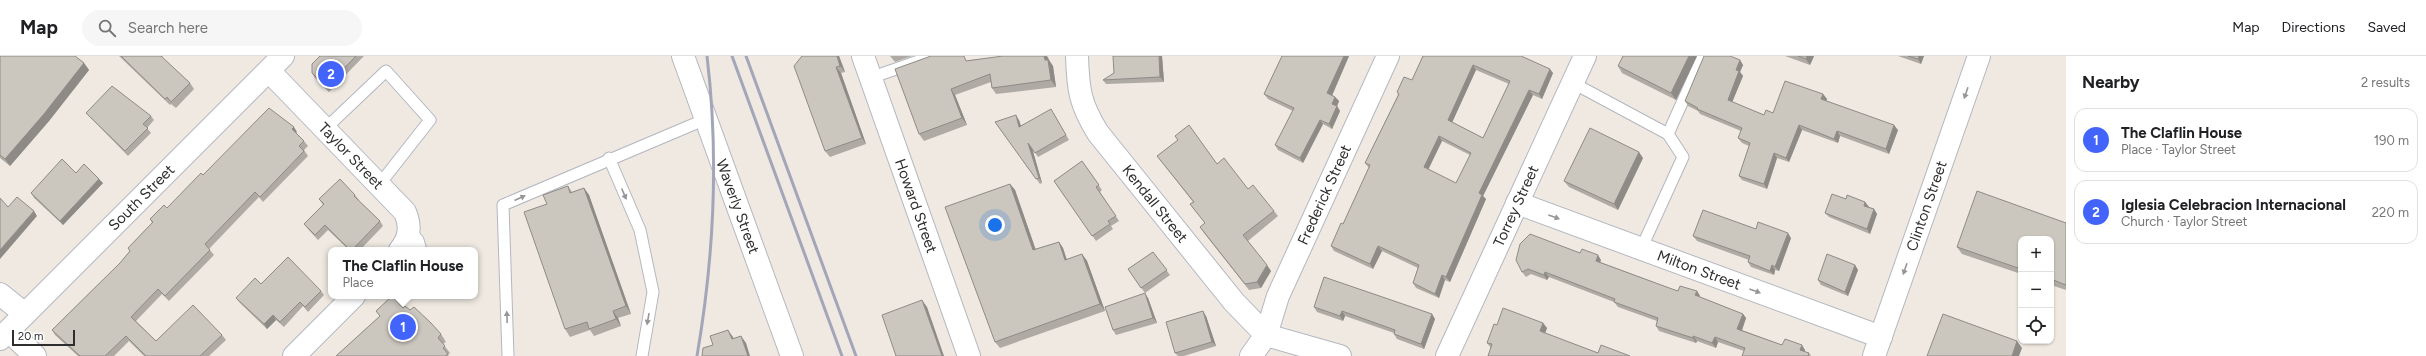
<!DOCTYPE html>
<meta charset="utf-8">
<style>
:root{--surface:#fff;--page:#f6f6f6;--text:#202124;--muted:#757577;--line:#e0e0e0;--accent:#4264fb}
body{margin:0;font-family:Figtree,sans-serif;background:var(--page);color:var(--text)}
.controls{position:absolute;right:12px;bottom:12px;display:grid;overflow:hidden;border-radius:8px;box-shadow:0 1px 3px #0004}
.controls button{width:36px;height:36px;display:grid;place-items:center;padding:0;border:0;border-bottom:1px solid var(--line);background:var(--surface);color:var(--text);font:20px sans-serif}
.scale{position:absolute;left:12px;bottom:10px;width:63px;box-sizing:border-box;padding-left:4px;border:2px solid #2e2e2e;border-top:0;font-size:11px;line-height:14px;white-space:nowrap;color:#2e2e2e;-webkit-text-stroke:3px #fff;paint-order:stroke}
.you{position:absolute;left:995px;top:169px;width:14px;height:14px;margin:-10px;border:3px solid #fff;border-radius:50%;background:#1a73e8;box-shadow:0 0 0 6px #1a73e833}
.badge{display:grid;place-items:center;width:26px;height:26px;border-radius:50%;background:var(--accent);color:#fff;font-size:13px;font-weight:700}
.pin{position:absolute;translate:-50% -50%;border:2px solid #fff;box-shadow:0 1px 4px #0006}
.popup{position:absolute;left:328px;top:191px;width:150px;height:52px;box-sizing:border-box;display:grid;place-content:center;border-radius:8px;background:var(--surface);filter:drop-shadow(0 1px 3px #0005);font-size:13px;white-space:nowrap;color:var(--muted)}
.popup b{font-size:15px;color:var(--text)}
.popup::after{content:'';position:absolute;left:50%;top:100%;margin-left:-8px;border:8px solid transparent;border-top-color:var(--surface)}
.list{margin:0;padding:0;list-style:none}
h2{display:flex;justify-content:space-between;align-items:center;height:52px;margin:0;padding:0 16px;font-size:17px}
h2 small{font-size:13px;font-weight:400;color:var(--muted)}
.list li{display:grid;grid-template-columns:26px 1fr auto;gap:12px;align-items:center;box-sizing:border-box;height:64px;margin:0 8px 8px;padding:0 8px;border:1px solid var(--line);border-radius:12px}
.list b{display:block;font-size:15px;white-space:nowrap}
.list p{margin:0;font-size:13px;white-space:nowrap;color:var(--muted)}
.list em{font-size:13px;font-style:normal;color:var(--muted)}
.icon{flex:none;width:22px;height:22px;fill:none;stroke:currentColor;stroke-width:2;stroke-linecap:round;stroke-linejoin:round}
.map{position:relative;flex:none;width:2066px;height:300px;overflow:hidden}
header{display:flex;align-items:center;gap:24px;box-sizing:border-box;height:56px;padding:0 20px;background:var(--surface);border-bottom:1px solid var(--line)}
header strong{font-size:19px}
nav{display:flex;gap:22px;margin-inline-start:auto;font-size:14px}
.search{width:280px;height:36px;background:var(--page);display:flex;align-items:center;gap:10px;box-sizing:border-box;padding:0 14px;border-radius:22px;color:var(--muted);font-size:15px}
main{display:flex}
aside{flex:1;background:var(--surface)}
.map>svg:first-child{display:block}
</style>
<header>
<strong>Map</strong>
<div class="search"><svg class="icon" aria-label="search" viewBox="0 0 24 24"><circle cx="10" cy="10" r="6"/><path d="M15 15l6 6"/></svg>Search here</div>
<nav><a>Map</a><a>Directions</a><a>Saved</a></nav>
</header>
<main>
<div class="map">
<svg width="2066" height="300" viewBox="0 0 2066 300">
<rect width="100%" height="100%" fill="#efe9e1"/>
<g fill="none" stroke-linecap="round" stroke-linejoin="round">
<g stroke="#b4b7c1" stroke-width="13">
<g id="lane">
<polyline points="870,22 933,0"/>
<polyline points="1573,27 1668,78 1683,101 1641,193"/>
<polyline points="325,73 386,15 430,64 379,129"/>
<polyline points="1668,78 1703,0"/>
<polyline points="609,102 640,174 653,236 642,300"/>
<polyline points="409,174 418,184 421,194"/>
<polyline points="508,300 503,149 706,63"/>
</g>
</g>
<g stroke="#b4b7c1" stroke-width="24">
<g id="street">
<path id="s1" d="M1077 0C1078 34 1080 48 1098 77L1234 246 1266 279 1340 300"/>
<path id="s2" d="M269 15 405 156C411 170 410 182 400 194"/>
<path id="s3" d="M1517 147 1881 281"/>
<polyline points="0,238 25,258"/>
<polyline points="9,275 35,300"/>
<path id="s4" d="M0 283 283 0"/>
<polyline points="294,300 354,240"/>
<path id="s5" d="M1251 300 1266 279 1278 240 1388 0"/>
<path id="s6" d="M1447 300 1585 0"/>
<path id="s7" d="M1874 300 1979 0"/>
</g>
</g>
<g stroke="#b4b7c1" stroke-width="24">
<g id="secondary">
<path id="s8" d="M683 0 792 300"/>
<path id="s9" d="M863 0 969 300"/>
</g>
</g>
<use href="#lane" stroke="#fff" stroke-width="11"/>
<use href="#street" stroke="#fff" stroke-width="22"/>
<use href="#secondary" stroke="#fff" stroke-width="22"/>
<g stroke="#a3a6b8" stroke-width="3">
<polyline points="732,0 842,300"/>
<polyline points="746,0 856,300"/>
<path d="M697 300C714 201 719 100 707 0"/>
</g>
</g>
<g fill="#afaba4" fill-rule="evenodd">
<polygon points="0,0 84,7 89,14 49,65 10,110 0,102"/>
<polygon points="119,0 163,0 162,1 190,27 194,33 176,52 171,48 170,49"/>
<polygon points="320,0 364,0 329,36 315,22 312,17"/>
<polygon points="802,0 839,0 845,16 841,17 866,88 830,101 825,95"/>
<polygon points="890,0 912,0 895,6"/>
<polygon points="1162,0 1164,26 1106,28 1103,24 1114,17"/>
<polygon points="1282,0 1349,0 1332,39 1335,41 1339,45 1337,50 1340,55 1332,73 1323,68 1303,107 1278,94 1275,89 1293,55 1268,43 1264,38"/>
<path d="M1423 0 1553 17 1542 43 1533 39 1483 140 1486 143 1450 226 1445 224 1439 242 1416 232 1413 227 1418 212 1382 195 1373 213 1334 195 1331 190 1343 168 1369 112 1365 107 1398 39 1397 36 1412 24ZM1476 14 1509 28 1483 82 1452 66ZM1442 85 1470 99 1456 127 1428 114Z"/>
<polygon points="1697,0 1676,44 1622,17 1618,10"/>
<polygon points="1785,0 1814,0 1810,9"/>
<polygon points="1898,0 1924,0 1921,8"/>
<polygon points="1048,1 1049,4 1053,10 1056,31 996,38 992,32 991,26 955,39 967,69 924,85 919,78 968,4"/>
<polygon points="1740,4 1743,9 1740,16 1743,20 1732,46 1764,59 1773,57 1823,38 1827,43 1826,45 1898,74 1889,98 1840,80 1838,87 1802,74 1789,106 1777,102 1767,133 1742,124 1739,120 1749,90 1742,87 1738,82 1741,75 1700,58 1698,55 1688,50 1685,45"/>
<polygon points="86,57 151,60 154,64 147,72 151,77 128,100 90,61"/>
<polygon points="1054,58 1069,84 1038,101 1032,92 1042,127 1040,128 995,66 1019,64 1021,71"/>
<polygon points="297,76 296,77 304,85 308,90 304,94 308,100 263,146 259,141 209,193 214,199 169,245 162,238 136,265 156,285 222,279 226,284 209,300 144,300 129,285 114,300 78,300 55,279 52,274 120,207 130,195 128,192 152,167 150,163 167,152 203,119"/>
<polygon points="1175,80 1217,108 1248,133 1274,155 1278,160 1248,185 1271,215 1261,232 1249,234 1204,177 1200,171 1205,167 1190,148 1193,146 1157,100 1178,84"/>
<polygon points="1643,102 1618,154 1569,131 1564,125"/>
<polygon points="1082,105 1102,134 1100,136 1119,165 1111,170 1113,173 1096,185 1054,125"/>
<polygon points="76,117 103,127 63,169 34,142 31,137"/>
<polygon points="1010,128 1015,134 1035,193 1059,186 1063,192 1067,204 1082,198 1087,205 1105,255 1000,292 995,286"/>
<polygon points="568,130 572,136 584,132 589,139 631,258 618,262 621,270 594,280 590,274 570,281 565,273 547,148"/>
<polygon points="355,139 359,144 358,144 380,165 383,170 360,194 349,194 328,174 318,184 307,172 304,168 323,149 319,143"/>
<polygon points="1846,143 1865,146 1869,151 1874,153 1877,158 1870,178 1829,161 1825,157"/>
<polygon points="2066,167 2066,234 2051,229 2051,183 2021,183 2021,218 1962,198 1957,191"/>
<polygon points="1756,173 1791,182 1779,215 1775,214 1774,219 1751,211 1748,206 1749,204 1697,185 1693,180"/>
<polygon points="1520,188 1580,197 1601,204 1600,206 1672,233 1678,235 1697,235 1700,240 1700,241 1743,258 1746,262 1742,274 1782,289 1805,294 1805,296 1809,297 1811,300 1742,300 1744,295 1718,286 1716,292 1697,285 1696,287 1659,275 1656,270 1657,265 1618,251 1614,246 1549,221 1547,224 1531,218 1526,221 1522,216"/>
<polygon points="1153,196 1170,219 1145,237 1128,213"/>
<polygon points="1855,209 1858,214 1848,240 1821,229 1818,224"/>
<polygon points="261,228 321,235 324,239 308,256 303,250 284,271 276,264 267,273 239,246 236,242"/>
<polygon points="1148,242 1157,267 1116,279 1113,274"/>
<polygon points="1314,251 1432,258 1435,263 1424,293 1397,283 1394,278 1394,277 1345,260 1343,265 1317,256"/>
<polygon points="403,252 410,254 441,278 446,286 443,288 450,297 448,299 449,300 336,300 380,260 376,255"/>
<polygon points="1206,260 1216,290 1184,300 1178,300 1175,297"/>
<polygon points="1543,267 1547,272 1545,277 1598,297 1630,300 1491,292 1487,287 1497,269"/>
</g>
<g fill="#8e8b86">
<polygon points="837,0 839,0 845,16 840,10"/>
<polygon points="1044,0 1047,0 1049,4 1053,10 1056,31 1051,24"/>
<polygon points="1159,0 1162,0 1164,26 1160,21"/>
<polygon points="1344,0 1349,0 1331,42 1327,37"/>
<polygon points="1689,0 1697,0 1676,44 1671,37"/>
<polygon points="1807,0 1814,0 1810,9 1806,3"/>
<polygon points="1919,0 1924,0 1921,8 1918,3"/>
<polygon points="1740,4 1743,9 1740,16 1743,20 1731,49 1728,44 1736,14"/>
<polygon points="84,7 89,14 49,65 10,110 5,103"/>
<polygon points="1473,9 1476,14 1451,69 1448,64"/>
<polygon points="836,11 841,17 866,88 862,82"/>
<polygon points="1550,13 1553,17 1542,43 1539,38"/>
<polygon points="951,33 955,39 967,69 962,62"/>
<polygon points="1529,34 1533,39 1483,140 1486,143 1450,226 1446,221 1479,137"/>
<polygon points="1823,38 1827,43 1825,48 1821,43"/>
<polygon points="1335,41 1339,45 1336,53 1332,48"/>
<polygon points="1337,50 1340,55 1332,73 1329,68"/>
<polygon points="1016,59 1019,64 1023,76 1019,71"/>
<polygon points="1320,64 1323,68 1303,107 1300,102"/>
<polygon points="1799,69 1802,74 1789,106 1786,102"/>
<polygon points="1894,69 1898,74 1889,98 1886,93"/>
<polygon points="294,71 297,76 295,78 292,73"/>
<polygon points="1837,75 1840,80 1838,87 1834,83"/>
<polygon points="1439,80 1442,85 1427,116 1424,111"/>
<polygon points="1028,87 1032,92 1042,127 1039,122"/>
<polygon points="1639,96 1643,102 1618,154 1614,148"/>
<polygon points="1774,97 1777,102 1767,133 1764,128"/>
<polygon points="99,123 103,127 63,169 60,165"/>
<polygon points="1010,128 1015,134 1038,200 1033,194"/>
<polygon points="584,132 589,139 631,258 626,250"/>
<polygon points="1865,146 1869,151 1868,155 1864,150"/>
<polygon points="1874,153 1877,158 1870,178 1867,173"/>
<polygon points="34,155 37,160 0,203 0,194"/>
<polygon points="1788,177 1791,182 1779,215 1775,211"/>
<polygon points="1059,186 1063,192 1069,211 1065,204"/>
<polygon points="1378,190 1382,195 1373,213 1370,208"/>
<polygon points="1082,198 1087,205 1105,255 1100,248"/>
<polygon points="1598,199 1601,204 1599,209 1596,205"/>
<polygon points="1267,209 1271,215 1261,232 1257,226"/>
<polygon points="1772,209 1775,214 1774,219 1770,215"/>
<polygon points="1855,209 1858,214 1848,240 1845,236"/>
<polygon points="1545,216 1549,221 1547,224 1544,219"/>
<polygon points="1442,219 1445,224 1439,242 1435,238"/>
<polygon points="1697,235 1700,240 1698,244 1695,239"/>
<polygon points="1145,237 1148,242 1157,267 1153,262"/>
<polygon points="922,244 927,251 944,300 942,300"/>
<polygon points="613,255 618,262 621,270 616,263"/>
<polygon points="1203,255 1206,260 1216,290 1212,286"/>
<polygon points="1342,255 1345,260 1343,265 1340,260"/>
<polygon points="1432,258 1435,263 1424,293 1421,288"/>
<polygon points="1743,258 1746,262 1741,277 1737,273"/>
<polygon points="273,259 276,264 267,273 264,268"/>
<polygon points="1543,267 1547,272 1544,280 1540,275"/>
<polygon points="728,274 733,281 736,290 732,283"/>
<polygon points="741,280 746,287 750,300 748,300"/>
<polygon points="1693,280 1697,285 1696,287 1693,282"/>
<polygon points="1715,281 1718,286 1716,292 1712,287"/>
<polygon points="2017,285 2022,292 2019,300 2012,300"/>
<polygon points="1802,289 1805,294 1804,299 1800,294"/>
</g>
<g fill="#cbc7bf" stroke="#8e8b86" fill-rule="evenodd">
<polygon points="0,0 75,0 84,7 44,58 5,103 0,99"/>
<polygon points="121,0 161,0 190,27 171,46 167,41 165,43"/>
<polygon points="320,0 356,0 326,31 312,17 312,8"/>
<polygon points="802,0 837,0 840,10 836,11 862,82 825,95 794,10"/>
<polygon points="931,0 964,0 966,5 1003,0 1044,0 1045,4 1048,4 1051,24 992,32 990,18 951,33 962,62 919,78 895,13"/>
<polygon points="1113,0 1159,0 1160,21 1103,24 1114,17"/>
<polygon points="1282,0 1344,0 1327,37 1335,41 1332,48 1337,50 1329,68 1320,64 1300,102 1275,89 1294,52 1264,38"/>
<path d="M1423 0H1521L1550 13 1539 38 1529 34 1479 137 1482 139 1446 221 1442 219 1435 238 1413 227 1419 209 1378 190 1370 208 1331 190 1341 167 1343 168 1370 109 1365 107 1399 38 1397 36 1404 21 1412 24ZM1473 9 1510 25 1483 82 1448 64ZM1439 80 1471 97 1456 127 1424 111Z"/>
<polygon points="1623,0 1689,0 1671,37 1618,10"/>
<polygon points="1704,0 1730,0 1740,4 1736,14 1739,15 1728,44 1764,59 1766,54 1773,57 1785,25 1823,38 1821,43 1894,69 1886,93 1837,75 1834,83 1799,69 1786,102 1774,97 1764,128 1739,120 1750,87 1738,82 1742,72 1697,53 1698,52 1685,45"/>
<polygon points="1798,0 1807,0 1806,3"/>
<polygon points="1908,0 1919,0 1918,3"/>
<polygon points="112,30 151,60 143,68 148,72 125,95 86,57"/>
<polygon points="269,52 294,71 292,73 304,85 299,90 304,95 260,141 255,136 205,188 210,194 165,240 158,233 131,261 156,285 193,249 222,279 200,300 146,300 126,280 105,300 80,300 52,274 120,207 130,195 128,192 153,166 150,163 164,149 167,152 201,117 203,119"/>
<polygon points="1051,53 1066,79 1035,97 1028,87 1039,122 1036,123 995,66 1016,59 1019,71"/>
<polygon points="1189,69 1217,108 1224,102 1248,133 1253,129 1274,155 1243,179 1267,209 1257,226 1245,228 1200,171 1205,167 1190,148 1194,146 1157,100 1178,84 1175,80"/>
<polygon points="1590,72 1639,96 1614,148 1564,125"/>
<polygon points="62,103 76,117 84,108 99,123 60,165 31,137"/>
<polygon points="1082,105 1099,129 1096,131 1116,160 1108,165 1110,168 1092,180 1054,125"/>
<polygon points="340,123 355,139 354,140 380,165 352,194 350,194 325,169 315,179 304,168 324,148 319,143"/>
<polygon points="1010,128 1033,194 1059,186 1065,204 1082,198 1100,248 995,286 945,151"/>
<polygon points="568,130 570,137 584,132 626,250 613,255 616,263 589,273 587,266 565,273 524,156 547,148 543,139"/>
<polygon points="1977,135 2066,167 2066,229 2051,223 2051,183 2021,183 2021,213 1957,191"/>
<polygon points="1832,138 1846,143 1847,139 1865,146 1864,150 1874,153 1867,173 1825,157"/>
<polygon points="17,141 34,155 0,194 0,142 8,151"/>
<polygon points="1703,154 1756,173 1758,166 1788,177 1775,211 1772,209 1770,215 1748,206 1750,200 1693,180"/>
<polygon points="1530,178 1580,197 1582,193 1598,199 1596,205 1672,233 1678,235 1680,230 1697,235 1695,239 1743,258 1737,273 1782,289 1785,283 1802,289 1800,294 1809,297 1808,300 1742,300 1745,292 1715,281 1712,287 1693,280 1693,282 1656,270 1658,262 1614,246 1615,243 1545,216 1544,219 1528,213 1522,216 1516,204 1520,188"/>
<polygon points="1153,196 1167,214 1141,232 1128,213"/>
<polygon points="1827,198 1855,209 1845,236 1818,224"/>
<polygon points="288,201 321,235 305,251 300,246 280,266 273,259 264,268 236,242 255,222 261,228"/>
<polygon points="1324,221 1432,258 1421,288 1394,278 1395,274 1342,255 1340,260 1314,251"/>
<polygon points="1145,237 1153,262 1113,274 1105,251"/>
<polygon points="392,240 403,252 405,250 410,254 414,251 431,267 441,278 438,282 445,290 443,292 448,298 445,300 336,300 380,260 376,255"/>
<polygon points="922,244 942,300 896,300 882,259"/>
<polygon points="1503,252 1543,267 1540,275 1598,297 1601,289 1630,300 1488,300 1492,288 1487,287 1494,268 1497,269"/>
<polygon points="1203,255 1212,286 1175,297 1166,266"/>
<polygon points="1943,258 2017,285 2012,300 1927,300"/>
<polygon points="728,274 732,283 741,280 748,300 702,300 703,292 713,289 710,280"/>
</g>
<defs><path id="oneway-solid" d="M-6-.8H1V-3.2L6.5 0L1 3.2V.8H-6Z"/></defs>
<g fill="#969696">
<use href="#oneway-solid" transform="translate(1966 37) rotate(109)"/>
<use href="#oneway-solid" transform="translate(624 138) rotate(67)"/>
<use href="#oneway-solid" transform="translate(520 142) rotate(-24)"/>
<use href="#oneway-solid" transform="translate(1554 161) rotate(20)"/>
<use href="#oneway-solid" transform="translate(1905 213) rotate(109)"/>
<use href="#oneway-solid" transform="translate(1755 235) rotate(20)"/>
<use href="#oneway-solid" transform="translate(507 261) rotate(-92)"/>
<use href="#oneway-solid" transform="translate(648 263) rotate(100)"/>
</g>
<g text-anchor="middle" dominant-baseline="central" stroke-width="3.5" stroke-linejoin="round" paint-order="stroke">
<g font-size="15" fill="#2e2e2e" stroke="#fff">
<text stroke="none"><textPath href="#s2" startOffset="118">Taylor Street</textPath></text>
<text stroke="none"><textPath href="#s5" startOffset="178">Frederick Street</textPath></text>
<text stroke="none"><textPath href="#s4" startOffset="200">South Street</textPath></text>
<text stroke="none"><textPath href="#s1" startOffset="172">Kendall Street</textPath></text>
<text stroke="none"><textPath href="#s8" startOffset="160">Waverly Street</textPath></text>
<text stroke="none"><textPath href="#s9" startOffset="159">Howard Street</textPath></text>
<text stroke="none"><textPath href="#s6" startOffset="165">Torrey Street</textPath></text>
<text stroke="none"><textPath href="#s7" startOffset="159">Clinton Street</textPath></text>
<text stroke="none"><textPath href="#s3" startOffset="194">Milton Street</textPath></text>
</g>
</g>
</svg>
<div class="controls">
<button>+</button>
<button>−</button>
<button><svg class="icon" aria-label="locate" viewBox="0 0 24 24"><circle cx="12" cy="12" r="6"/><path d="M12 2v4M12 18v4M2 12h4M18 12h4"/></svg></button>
</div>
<div class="scale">20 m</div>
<div class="you"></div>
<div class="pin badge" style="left:403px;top:271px">1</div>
<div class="popup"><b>The Claflin House</b>Place</div>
<div class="pin badge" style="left:331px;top:18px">2</div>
</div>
<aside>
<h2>Nearby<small>2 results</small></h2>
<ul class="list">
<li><span class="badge">1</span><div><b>The Claflin House</b><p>Place · Taylor Street</p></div><em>190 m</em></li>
<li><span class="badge">2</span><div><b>Iglesia Celebracion Internacional</b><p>Church · Taylor Street</p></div><em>220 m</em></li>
</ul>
</aside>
</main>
